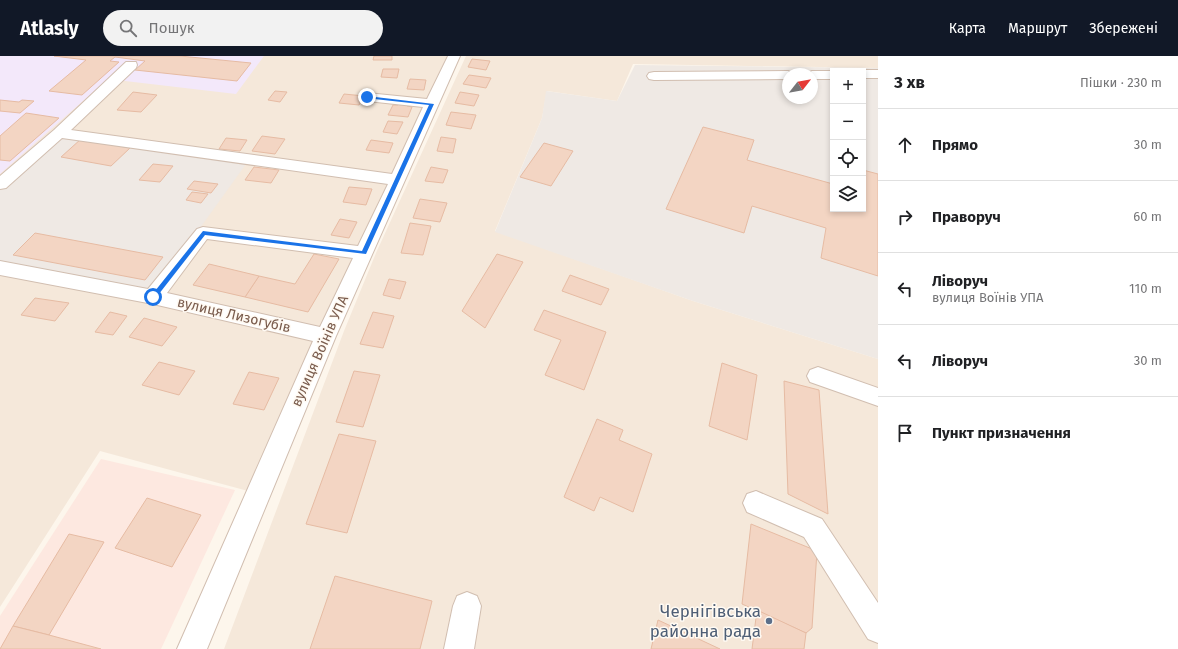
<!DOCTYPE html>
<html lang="uk">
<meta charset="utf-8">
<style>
:root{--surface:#fff;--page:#f2f2f2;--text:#202124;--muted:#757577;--line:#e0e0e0;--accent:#111827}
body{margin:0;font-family:"Fira Sans",sans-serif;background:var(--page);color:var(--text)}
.controls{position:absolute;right:12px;top:12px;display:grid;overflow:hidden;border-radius:0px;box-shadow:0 2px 6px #0003}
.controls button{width:36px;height:36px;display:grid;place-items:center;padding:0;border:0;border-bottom:1px solid var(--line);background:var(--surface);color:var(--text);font:20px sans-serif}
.compass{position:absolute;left:782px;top:12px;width:36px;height:36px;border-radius:50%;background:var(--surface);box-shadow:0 2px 6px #0003;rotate:59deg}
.stop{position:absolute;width:12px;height:12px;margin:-9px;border:3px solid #1a73e8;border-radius:50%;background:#fff}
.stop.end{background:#1a73e8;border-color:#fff;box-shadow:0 1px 4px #0008}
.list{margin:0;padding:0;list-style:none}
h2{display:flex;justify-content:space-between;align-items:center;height:52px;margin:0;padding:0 16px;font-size:17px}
h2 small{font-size:13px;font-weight:400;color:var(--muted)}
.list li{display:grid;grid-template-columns:26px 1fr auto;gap:12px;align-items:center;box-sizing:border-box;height:72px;padding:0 16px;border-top:1px solid var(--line)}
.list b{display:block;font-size:15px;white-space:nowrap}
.list p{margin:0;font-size:13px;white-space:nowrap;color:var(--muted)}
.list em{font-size:13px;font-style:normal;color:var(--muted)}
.icon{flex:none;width:22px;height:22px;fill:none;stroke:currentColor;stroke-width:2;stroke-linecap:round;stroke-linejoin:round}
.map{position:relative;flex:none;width:878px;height:593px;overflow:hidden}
header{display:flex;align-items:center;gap:24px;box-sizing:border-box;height:56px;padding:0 20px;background:var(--accent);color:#fff}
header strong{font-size:19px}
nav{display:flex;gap:22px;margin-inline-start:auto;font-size:14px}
.search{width:280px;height:36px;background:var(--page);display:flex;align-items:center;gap:10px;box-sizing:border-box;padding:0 14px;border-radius:22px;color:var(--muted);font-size:15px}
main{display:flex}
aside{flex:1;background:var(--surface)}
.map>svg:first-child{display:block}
</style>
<header>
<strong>Atlasly</strong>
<div class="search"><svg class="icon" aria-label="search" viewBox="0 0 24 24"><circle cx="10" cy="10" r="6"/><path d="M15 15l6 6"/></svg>Пошук</div>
<nav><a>Карта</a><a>Маршрут</a><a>Збережені</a></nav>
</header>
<main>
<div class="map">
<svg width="878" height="593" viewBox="0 0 878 593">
<rect width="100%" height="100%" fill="#fdf6ec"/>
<g fill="#f5e8da">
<polygon points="0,0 447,0 378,147 248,435 100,395 0,551"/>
<polygon points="466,0 878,0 878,12 633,8 617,45 547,35 542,62 495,175 693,245 878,303 878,593 224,593 344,275 376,197"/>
</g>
<polygon fill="#fde8e0" points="101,403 235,434 161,593 0,593 0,560"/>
<g fill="#efe9e4" fill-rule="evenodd">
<path d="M635 9 878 12V303L693 245 495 176 542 62 546 35 617 45ZM833 15H863V153H833ZM788 18H812V42H788Z"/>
<polygon points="56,81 246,108 154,236 0,209 0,124"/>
</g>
<polygon fill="#f3e8fa" points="0,0 264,0 236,38 108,23 0,118"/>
<g fill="#f3d5c3" stroke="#e6bba3">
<polygon points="54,0 180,0 251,7 237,25 135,14 145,5 115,1 110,5 119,6 82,39 49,35 86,4"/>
<polygon points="374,0 392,0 392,4 373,4"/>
<polygon points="472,3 490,5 486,14 468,11"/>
<polygon points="383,13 399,13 397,22 381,21"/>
<polygon points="469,19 491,22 486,32 463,28"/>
<polygon points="410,23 426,24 424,34 407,33"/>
<polygon points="275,35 287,36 280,46 268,44"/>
<polygon points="133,36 157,39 141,56 117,54"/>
<polygon points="460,36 479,39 474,50 455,47"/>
<polygon points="344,38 364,40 359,49 339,47"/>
<polygon points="0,44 19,46 22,44 34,45 20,57 0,55"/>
<polygon points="399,48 408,49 407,50 412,51 408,61 388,59 393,49 398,49"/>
<polygon points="451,56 476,59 471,73 446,69"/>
<polygon points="26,57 59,62 10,105 0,104 0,80"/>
<polygon points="388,65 403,66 397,78 383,76"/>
<polygon points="703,71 754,84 747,104 833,128 833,153 863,153 863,114 878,118 878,220 821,202 826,172 752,150 744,177 666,153"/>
<polygon points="262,80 285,83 275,98 252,95"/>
<polygon points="441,81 456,83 453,97 437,95"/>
<polygon points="226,82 247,84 240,95 219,93"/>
<polygon points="81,83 130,92 111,110 61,101"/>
<polygon points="371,84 393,87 389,97 366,94"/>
<polygon points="544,87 573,95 551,130 520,121"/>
<polygon points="153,108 173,110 160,126 139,124"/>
<polygon points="254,111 279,114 271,127 245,124"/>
<polygon points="431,111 448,114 443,127 425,125"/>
<polygon points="194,125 218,128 211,137 187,133"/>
<polygon points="349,131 372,133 366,149 343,146"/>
<polygon points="192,136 208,138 201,147 186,144"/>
<polygon points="420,143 447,147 440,166 413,162"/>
<polygon points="340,163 357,166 349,182 331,179"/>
<polygon points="410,167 431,170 423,199 401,197"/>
<polygon points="35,177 163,201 145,224 13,199"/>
<polygon points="314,198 339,203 308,256 245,241 259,220 295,228"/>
<polygon points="497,198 523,206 485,272 462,255"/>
<polygon points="209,208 259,220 245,241 193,229"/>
<polygon points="570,219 609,233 601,249 562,235"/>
<polygon points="389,223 406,226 400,243 383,239"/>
<polygon points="35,242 69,247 55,265 21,259"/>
<polygon points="544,254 606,276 584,334 545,319 561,284 534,274"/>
<polygon points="110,256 127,260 113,279 95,276"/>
<polygon points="373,256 394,260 383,292 360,288"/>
<polygon points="144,262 177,271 162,290 129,281"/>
<polygon points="159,306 195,315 179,339 142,329"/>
<polygon points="722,307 757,319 747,384 709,370"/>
<polygon points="354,315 380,319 363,371 336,366"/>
<polygon points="249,316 279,322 264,354 233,348"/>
<polygon points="784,325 819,334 828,458 788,438"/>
<polygon points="597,363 623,374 619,384 652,398 633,456 600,441 594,455 564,441"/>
<polygon points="339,378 376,385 347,477 306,468"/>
<polygon points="147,442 201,459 172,511 115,492"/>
<polygon points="751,468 817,495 812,572 806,577 742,548"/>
<polygon points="69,478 104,486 49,579 13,570"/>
<polygon points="335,520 432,545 420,593 310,593"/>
<polygon points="757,554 806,577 804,593 752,593"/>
<polygon points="658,564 720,593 651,593"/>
<polygon points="13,570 49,579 101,593 0,593"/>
</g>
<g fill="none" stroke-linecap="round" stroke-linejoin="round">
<g stroke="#d1beb0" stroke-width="2">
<g id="minor">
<path d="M448 0H460L336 280 207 593H177L313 285 153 248 0 219V205L148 233 197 173 203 171 358 190 388 128 62 82 6 132 0 133V120L54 74 126 6H136L137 9 136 12 71 74 392 118 423 51 367 45 362 44 360 41 362 38 367 37 427 43ZM207 183 353 202 320 271 167 237Z"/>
<polygon points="863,14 878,14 878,22 863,22 863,15 859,15"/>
<polygon points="788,15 794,18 788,18 788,23 654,24 649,23 647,20 649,17 654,16"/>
<polygon points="812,15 833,15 833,23 812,23 812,18 806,18"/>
<polygon points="818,311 878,332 878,350 810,326 807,320 810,314"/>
<polygon points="756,435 822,463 878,547 878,587 868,583 804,481 747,456 743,447 747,438"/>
<polygon points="467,536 477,540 481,550 474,593 444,593 453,550 457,540"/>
</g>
</g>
<use href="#minor" fill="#fff" fill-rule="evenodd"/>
</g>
<polygon fill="#1a73e8" points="367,40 434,48 366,198 205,179 155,243 151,243 151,240 203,175 362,195 429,49 365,42"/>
<circle fill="#5c6f8a" stroke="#fffaf3" stroke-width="1.5" cx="769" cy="565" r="4"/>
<g text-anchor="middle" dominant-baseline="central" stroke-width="3" stroke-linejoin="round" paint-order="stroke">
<g font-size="14" fill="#7a5c4d" stroke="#fffaf3">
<text transform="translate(234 259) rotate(13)">вулиця Лизогубів</text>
<text transform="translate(320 295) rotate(-66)">вулиця Воїнів УПА</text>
</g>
<g font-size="17" fill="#4e5e75" stroke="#fffaf3" text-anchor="end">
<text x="761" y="555">Чернігівська<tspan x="761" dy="20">районна рада</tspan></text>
</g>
</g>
</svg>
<div class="controls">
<button>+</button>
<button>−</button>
<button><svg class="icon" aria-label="locate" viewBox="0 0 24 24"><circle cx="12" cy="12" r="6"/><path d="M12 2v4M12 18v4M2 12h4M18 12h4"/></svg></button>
<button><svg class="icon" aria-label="layers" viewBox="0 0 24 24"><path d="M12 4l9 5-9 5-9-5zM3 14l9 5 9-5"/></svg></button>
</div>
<svg class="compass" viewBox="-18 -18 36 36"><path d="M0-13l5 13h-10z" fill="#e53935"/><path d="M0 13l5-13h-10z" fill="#757577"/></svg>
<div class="stop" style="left:153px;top:241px"></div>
<div class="stop end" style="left:367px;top:41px"></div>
</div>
<aside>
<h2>3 хв<small>Пішки · 230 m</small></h2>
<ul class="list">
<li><svg class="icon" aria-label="ahead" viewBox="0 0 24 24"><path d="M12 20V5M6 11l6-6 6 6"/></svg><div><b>Прямо</b></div><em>30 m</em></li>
<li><svg class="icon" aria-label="right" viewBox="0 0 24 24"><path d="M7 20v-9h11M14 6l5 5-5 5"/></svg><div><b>Праворуч</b></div><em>60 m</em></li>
<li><svg class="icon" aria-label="left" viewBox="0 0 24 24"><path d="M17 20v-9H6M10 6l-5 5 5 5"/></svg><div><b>Ліворуч</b><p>вулиця Воїнів УПА</p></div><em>110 m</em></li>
<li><svg class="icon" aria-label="left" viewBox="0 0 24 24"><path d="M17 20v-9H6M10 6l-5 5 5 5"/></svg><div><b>Ліворуч</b></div><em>30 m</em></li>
<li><svg class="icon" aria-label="arrive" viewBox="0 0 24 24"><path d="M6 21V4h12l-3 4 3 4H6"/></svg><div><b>Пункт призначення</b></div></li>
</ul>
</aside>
</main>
